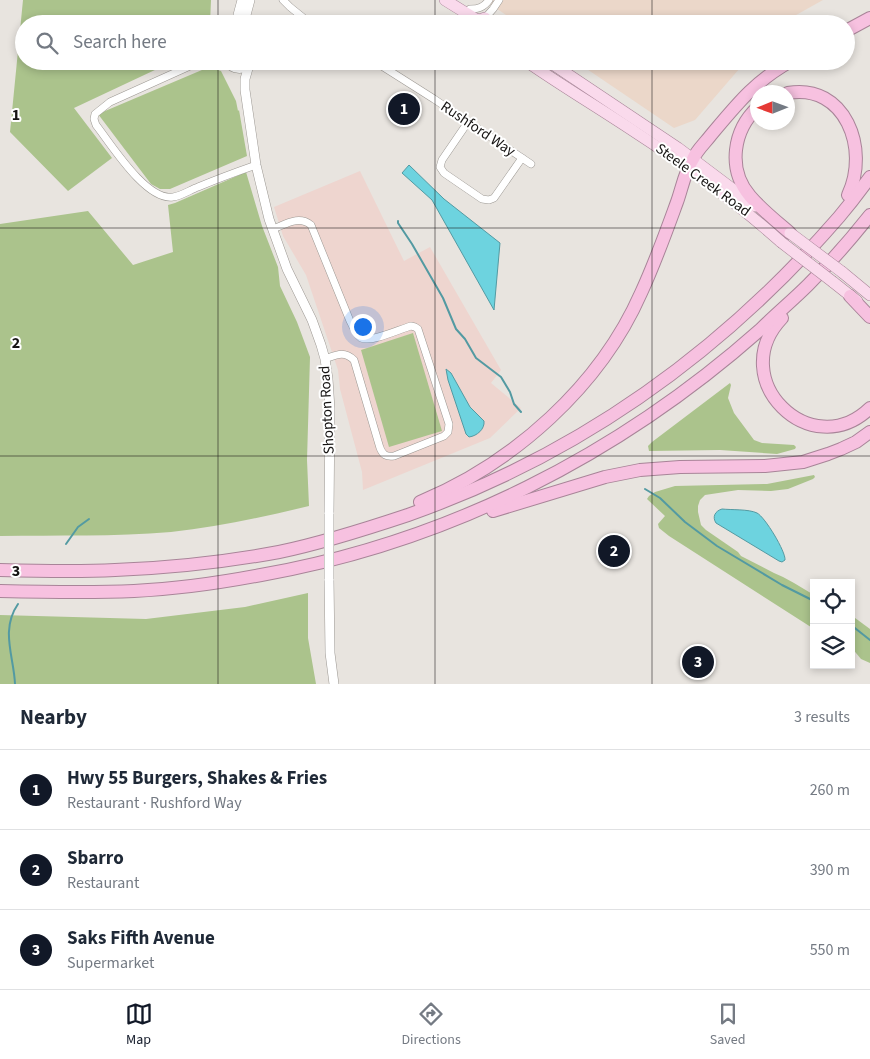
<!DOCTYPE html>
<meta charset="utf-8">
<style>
:root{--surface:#fff;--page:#f6f6f7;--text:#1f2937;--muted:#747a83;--line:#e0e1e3;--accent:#111827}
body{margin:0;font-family:"Source Sans 3",sans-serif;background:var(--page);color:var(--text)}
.controls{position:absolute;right:15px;bottom:15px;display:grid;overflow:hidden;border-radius:0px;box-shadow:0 2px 8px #0003}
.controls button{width:45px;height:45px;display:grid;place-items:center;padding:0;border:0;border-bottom:1px solid var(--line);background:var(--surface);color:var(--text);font:25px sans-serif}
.compass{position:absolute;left:750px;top:85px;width:45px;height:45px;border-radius:50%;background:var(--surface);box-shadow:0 2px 8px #0003;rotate:269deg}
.you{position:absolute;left:362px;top:326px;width:18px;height:18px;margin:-12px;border:4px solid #fff;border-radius:50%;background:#1a73e8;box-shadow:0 0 0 8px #1a73e833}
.badge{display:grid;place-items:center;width:32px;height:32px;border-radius:50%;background:var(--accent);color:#fff;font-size:16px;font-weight:700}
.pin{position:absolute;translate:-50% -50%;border:2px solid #fff;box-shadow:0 1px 5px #0006}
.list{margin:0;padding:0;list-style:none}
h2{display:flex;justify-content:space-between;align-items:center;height:65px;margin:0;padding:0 20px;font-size:21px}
h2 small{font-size:16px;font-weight:400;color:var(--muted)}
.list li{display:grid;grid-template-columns:32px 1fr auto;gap:15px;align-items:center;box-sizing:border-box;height:80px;padding:0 20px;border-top:1px solid var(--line)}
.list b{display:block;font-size:19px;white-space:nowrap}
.list p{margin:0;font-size:16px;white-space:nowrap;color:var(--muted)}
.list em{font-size:16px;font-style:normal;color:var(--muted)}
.icon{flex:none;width:28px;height:28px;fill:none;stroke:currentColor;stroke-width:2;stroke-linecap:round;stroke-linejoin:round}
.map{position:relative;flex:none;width:870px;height:684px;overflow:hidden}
.search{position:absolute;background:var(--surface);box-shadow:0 2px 8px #0003;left:15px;right:15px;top:15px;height:55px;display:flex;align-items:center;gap:12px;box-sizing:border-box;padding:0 18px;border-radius:28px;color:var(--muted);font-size:19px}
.sheet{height:305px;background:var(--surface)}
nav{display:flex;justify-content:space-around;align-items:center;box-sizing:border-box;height:70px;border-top:1px solid var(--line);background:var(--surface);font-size:14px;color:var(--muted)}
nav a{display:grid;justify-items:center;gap:2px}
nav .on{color:var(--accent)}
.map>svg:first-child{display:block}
</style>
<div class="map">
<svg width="870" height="684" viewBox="0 0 870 684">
<rect width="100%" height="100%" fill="#e8e4df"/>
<g fill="#ebd7c9">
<polygon points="484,0 823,0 780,24 519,24"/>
<polygon points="575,61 746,61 695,120 674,128"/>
</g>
<polygon fill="#eed5cf" points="360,171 404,261 430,247 501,370 491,383 521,408 490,438 363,490 362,472 340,389 338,370 306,275 283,236 274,207"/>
<g fill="#abc38c">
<polygon points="23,0 211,0 210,24 24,24 24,61 174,61 74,108 112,158 68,191 10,132"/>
<polygon points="209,67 221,71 236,101 238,111 239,110 247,156 170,189 160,189 151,184 98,114"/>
<path d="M246 172 262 226 278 267 280 286 297 322 310 357 307 460 309 506C263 517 218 527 171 532 114 537 57 535 0 536V224L88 211 133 265 173 252 168 205 175 203Z"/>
<polygon points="413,333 442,431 389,447 361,350"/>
<polygon points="730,383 731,385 728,398 734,413 754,440 762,443 794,445 796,447 795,449 777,454 720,450 649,451 648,446 652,442"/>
<polygon points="814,475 815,477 813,479 788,489 771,491 738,490 705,495 700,500 698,506 698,512 701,525 706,530 738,552 741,556 774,573 783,577 794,583 814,595 814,629 669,536 659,528 658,524 665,516 647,499 649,496 655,492 675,486 767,484"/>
<polygon points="308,593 308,638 316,684 0,684 0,615 146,619 245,607"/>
<polygon points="851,615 870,629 870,663 861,659 851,647"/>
</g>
<g fill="#6dd3df" stroke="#539aa2">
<polygon points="409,165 444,199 500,243 494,310 432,200 402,173"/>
<path d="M446 369 451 373 470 407 484 421C485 429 477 436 469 437L466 434 448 380Z"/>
<path d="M722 509C731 510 749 509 757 513 765 517 786 552 785 560L782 562 779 561 716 523C712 517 715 511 722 509Z"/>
</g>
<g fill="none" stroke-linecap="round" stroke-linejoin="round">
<g stroke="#539aa2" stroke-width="2">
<polyline points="398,221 398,223 412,244 443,298 456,329 465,339 476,358 501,377 510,392 514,404 521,412"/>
<polyline points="645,489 660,498 685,522 717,546 782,585 814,601"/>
<polyline points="66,544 78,527 89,519"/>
<polyline points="851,625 870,640"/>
<path d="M15 684C14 657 0 630 18 604"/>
</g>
<g stroke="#9c9893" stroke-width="8">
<g id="minor">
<polyline points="283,0 290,7 311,24"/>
<path d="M470 9C479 9 484 7 489 0"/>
<polyline points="485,18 493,9 499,0"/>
<path d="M201 61 110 102 95 114 94 119 96 125C111 144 146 201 173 197 181 196 190 190 198 187 217 179 236 172 256 165"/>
<polyline points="374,61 434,99 531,164"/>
<polyline points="468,122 442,160 440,167 444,173 482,199 489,200 494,198 522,158"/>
<path d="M273 229C286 224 299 215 311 225L350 321C353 326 355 334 361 338 371 343 400 329 411 326L415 327 418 329 449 424 448 432 444 436 394 456C386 457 383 455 380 448L354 360C344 350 336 355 325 359"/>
</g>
</g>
<g stroke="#9c9893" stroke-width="10">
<g id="tertiary">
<polyline points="238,24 238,15 242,0"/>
<polyline points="246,24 246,15 250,0"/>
<path d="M226 61C233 70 243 71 251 63"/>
<polyline points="249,65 245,79 245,90 256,165 269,219 287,269 312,320 321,345 325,359 328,379 330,409 329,514"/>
<polyline points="329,579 330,653 334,684"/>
</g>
</g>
<g stroke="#a88498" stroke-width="12">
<g id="primary">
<polyline points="445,0 474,18 479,20 485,18"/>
<path d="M526 61C562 86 599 108 635 132 686 165 736 202 781 242"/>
<polyline points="548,61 678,148 755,206"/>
<polyline points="842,272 870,295"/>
<polyline points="833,282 857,301"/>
</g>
</g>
<g stroke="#a88498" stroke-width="14">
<g id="motorway">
<polyline points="846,31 870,18"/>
<path d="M788 93C845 83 870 149 848 195"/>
<path d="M758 107C733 130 727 169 750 196 761 209 776 221 790 233"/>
<polyline points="850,296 870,317"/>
<path d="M782 318C724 379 811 465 870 408"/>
<path d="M420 502C514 463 600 386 641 293 655 263 666 232 677 202 682 188 685 171 693 159 697 150 705 143 711 135 737 104 755 81 791 61"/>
<polyline points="493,511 605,477 640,470 680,467 765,466 803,462 828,454 841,449 856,442 870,432"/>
<path d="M0 570C38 571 77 572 115 570 170 568 225 562 279 552 323 543 366 529 408 515 579 455 721 353 839 217 850 204 860 191 870 177"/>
<path d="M0 591C44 592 89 593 134 591 176 589 219 583 261 575 448 542 619 455 761 329 776 314 793 300 808 285 830 263 851 239 870 215"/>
</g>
</g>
<use href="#minor" stroke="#fff" stroke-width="7"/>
<use href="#tertiary" stroke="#fff" stroke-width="9"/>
<use href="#primary" stroke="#fadaec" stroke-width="11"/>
<use href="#motorway" stroke="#f7c1e0" stroke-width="12"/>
<g stroke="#9c9893" stroke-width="10" stroke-linecap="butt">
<polyline id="tertiary-bridge" points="329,579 329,514"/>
</g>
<g stroke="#a88498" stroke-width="12" stroke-linecap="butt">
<g id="primary-bridge">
<polyline points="790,233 842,272"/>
<polyline points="781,242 833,282"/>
</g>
</g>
<use href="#tertiary-bridge" stroke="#fff" stroke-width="9"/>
<use href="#primary-bridge" stroke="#fadaec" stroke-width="11"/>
</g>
<path fill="none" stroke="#161413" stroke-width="1" stroke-opacity="0.55" d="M218 0V24M435 0V24M652 0V24M218 61V684M435 61V684M652 61V684M0 228H870M0 456H870"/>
<g text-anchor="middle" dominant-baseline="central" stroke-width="4" stroke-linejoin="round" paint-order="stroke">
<g font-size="15" fill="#161413" stroke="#fff">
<text transform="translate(478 129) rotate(34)">Rushford Way</text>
<text transform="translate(703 180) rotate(36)">Steele Creek Road</text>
<text transform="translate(327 410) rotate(-93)">Shopton Road</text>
</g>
</g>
<g font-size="16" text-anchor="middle" font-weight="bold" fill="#161413" stroke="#fff" stroke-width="4" stroke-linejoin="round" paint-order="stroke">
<text x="16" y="120">1</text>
<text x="16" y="348">2</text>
<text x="16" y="576">3</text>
</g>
</svg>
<div class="controls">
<button><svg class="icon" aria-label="locate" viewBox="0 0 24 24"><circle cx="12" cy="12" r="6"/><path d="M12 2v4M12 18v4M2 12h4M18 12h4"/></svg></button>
<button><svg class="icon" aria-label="layers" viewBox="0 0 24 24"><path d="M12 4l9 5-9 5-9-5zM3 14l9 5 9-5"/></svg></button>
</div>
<svg class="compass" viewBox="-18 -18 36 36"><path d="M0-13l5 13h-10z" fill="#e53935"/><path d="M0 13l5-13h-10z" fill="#747a83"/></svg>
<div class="you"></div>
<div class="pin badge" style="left:404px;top:109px">1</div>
<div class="pin badge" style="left:614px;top:551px">2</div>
<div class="pin badge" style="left:698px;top:662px">3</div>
<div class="search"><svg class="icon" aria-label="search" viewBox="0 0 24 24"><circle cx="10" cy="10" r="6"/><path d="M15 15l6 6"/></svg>Search here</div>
</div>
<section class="sheet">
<h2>Nearby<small>3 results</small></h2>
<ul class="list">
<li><span class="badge">1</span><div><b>Hwy 55 Burgers, Shakes &amp; Fries</b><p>Restaurant · Rushford Way</p></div><em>260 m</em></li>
<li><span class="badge">2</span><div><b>Sbarro</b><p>Restaurant</p></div><em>390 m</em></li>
<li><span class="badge">3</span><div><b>Saks Fifth Avenue</b><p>Supermarket</p></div><em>550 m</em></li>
</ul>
</section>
<nav>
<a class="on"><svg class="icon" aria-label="map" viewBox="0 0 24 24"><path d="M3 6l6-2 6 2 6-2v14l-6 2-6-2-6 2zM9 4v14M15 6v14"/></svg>Map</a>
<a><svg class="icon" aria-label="directions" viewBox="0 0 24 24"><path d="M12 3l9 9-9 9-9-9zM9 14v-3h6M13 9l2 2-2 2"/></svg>Directions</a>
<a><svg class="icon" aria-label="saved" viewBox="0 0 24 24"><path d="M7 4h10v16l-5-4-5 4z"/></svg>Saved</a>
</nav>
